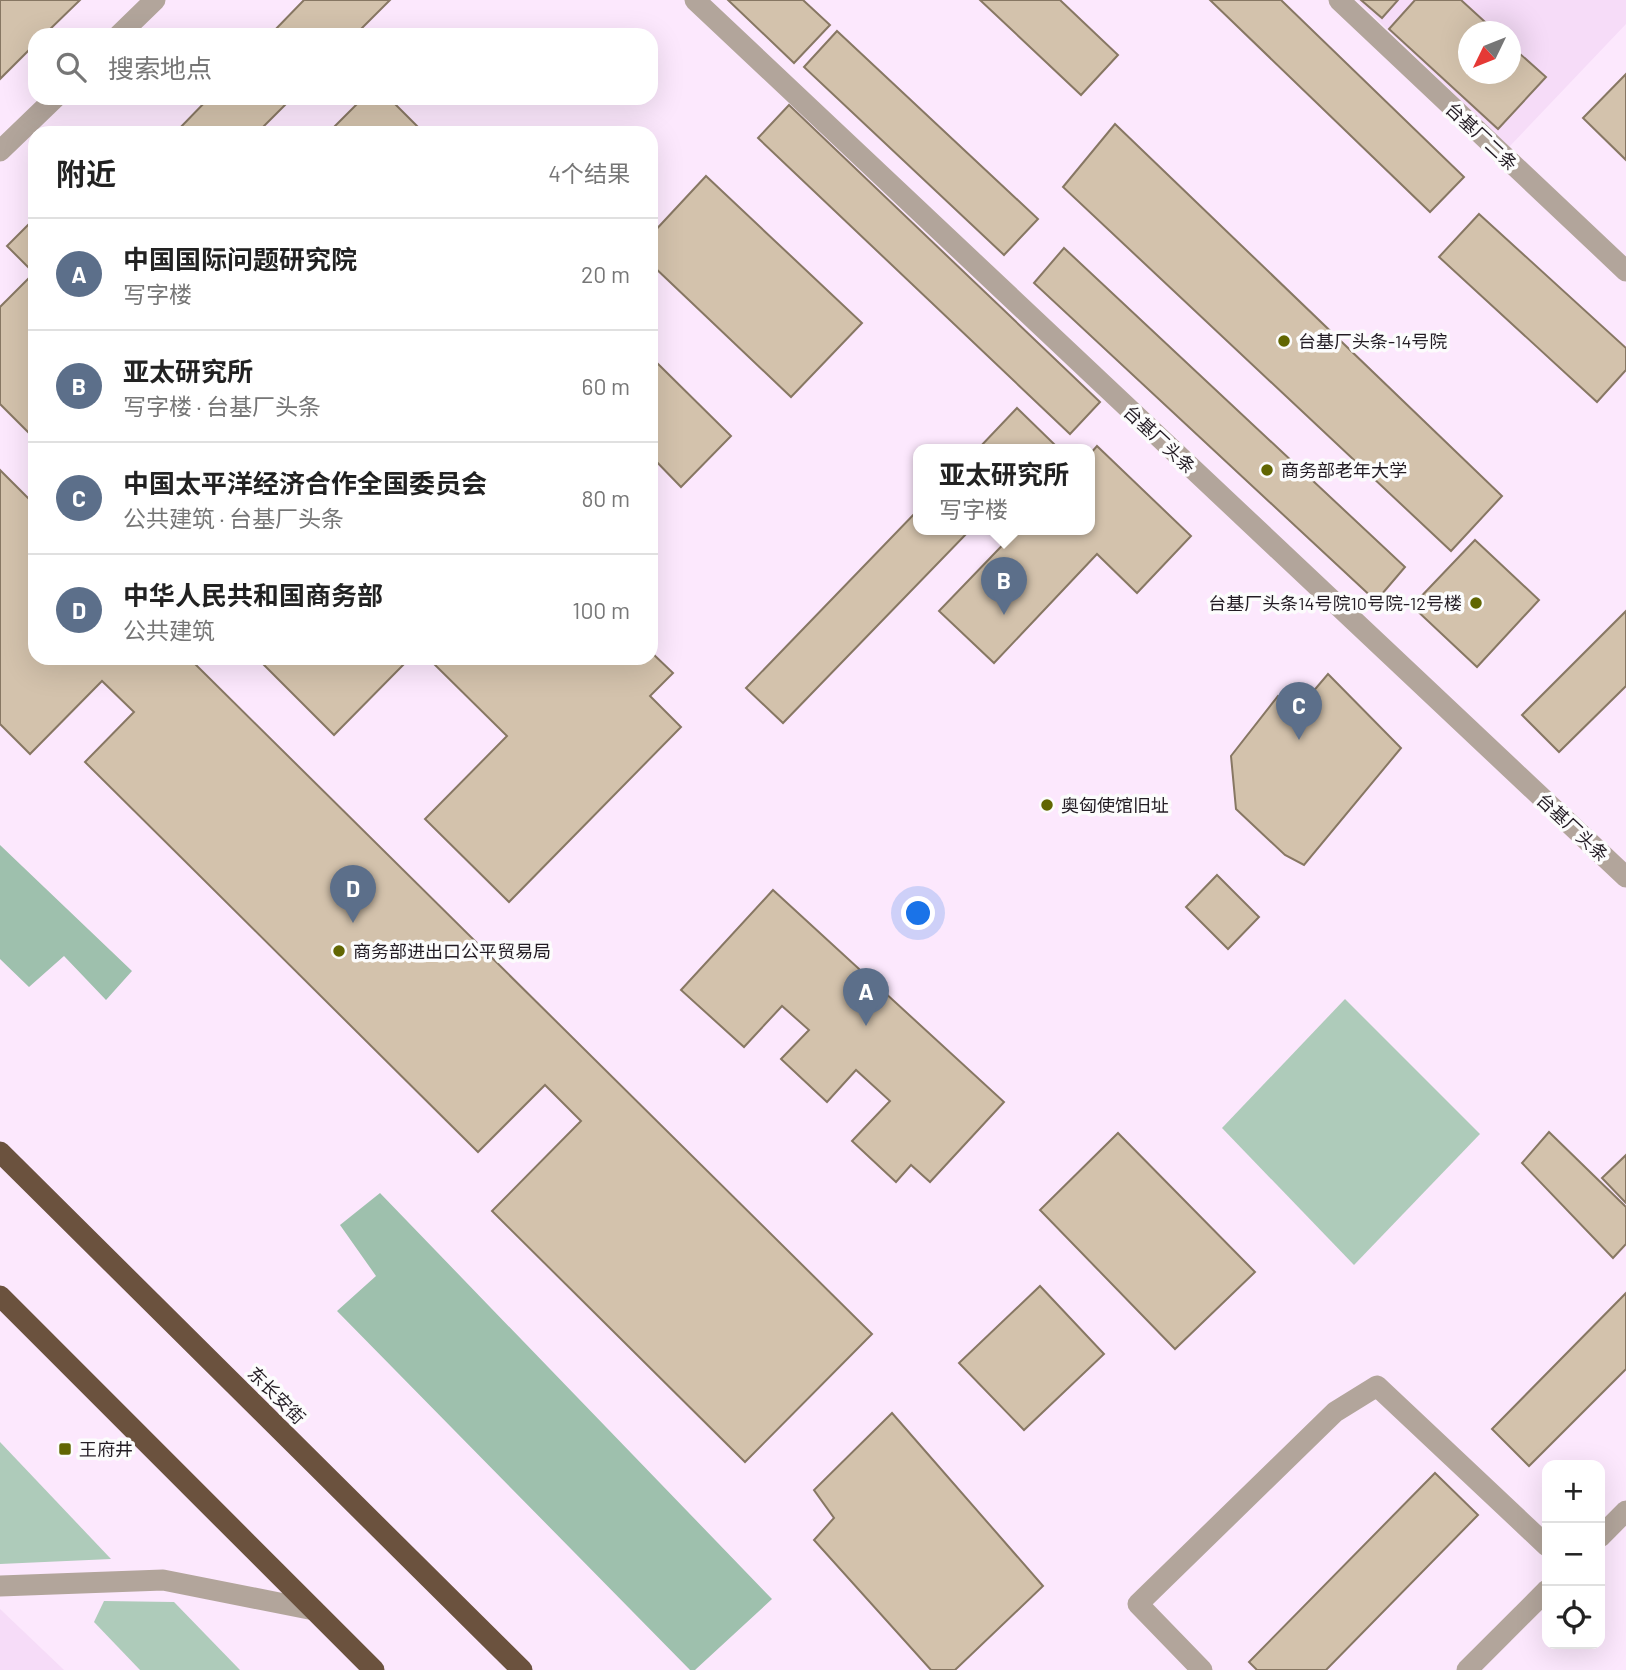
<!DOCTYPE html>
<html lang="zh">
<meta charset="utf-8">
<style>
:root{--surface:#fff;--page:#f6f6f6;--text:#222;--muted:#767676;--line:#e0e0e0;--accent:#7c3aed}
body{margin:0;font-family:Barlow,"Noto Sans SC",sans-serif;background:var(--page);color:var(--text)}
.controls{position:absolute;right:21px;bottom:21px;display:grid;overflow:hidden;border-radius:14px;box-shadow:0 7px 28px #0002}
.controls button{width:63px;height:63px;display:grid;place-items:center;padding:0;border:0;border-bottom:2px solid var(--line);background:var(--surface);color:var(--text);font:35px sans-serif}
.compass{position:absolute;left:1458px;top:21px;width:63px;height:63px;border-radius:50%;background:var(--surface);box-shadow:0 7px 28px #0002;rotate:227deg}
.you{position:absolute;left:919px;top:914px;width:24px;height:24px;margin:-18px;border:5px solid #fff;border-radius:50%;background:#1a73e8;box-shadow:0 0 0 10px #1a73e833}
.badge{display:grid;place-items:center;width:46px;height:46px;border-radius:50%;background:var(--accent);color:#fff;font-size:23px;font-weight:700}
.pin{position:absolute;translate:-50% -58px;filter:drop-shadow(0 2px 4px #0008)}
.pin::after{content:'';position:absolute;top:37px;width:24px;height:21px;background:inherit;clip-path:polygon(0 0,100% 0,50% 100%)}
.popup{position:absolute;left:913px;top:444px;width:182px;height:91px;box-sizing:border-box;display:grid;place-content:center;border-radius:14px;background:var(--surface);filter:drop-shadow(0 2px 5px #0005);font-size:23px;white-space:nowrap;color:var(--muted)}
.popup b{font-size:26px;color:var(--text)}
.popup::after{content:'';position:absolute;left:50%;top:100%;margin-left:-14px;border:14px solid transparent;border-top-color:var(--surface)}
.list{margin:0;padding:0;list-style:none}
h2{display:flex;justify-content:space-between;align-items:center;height:91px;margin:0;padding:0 28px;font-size:30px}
h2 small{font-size:23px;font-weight:400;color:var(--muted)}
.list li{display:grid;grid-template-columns:46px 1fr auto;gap:21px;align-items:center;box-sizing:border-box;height:112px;padding:0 28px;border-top:2px solid var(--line)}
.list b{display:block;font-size:26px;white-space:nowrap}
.list p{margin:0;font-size:23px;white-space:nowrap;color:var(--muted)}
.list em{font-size:23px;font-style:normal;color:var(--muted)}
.icon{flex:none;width:38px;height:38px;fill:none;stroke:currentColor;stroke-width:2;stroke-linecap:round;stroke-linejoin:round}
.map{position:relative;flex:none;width:1626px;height:1670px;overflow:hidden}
.search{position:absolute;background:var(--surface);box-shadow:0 7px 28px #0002;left:28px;top:28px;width:630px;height:77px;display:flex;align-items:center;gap:18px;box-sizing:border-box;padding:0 24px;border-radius:21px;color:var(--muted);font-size:26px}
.panel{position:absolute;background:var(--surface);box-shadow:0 7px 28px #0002;left:28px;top:126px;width:630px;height:539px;border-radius:21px}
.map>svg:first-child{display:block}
</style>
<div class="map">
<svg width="1626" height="1670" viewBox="0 0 1626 1670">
<rect width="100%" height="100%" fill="#fce8fd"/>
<g fill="#f6dcf8" fill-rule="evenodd">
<path d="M1357 0H1626V24L1509 147ZM1468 32H1510V74H1468Z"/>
<polygon points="0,1609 64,1670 0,1670"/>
</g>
<g fill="#aecbba">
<polygon points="1345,999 1480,1134 1354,1265 1222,1128"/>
<polygon points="0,1442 111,1559 0,1564"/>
<polygon points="104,1601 174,1602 240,1670 140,1670 94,1622"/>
</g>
<g fill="#9ec0ad">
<polygon points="0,845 132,971 106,1000 64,956 29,987 0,959"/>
<polygon points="380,1193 772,1599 695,1670 690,1670 337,1311 376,1276 340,1225"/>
</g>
<g fill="#d3c2ac" stroke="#877763" stroke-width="2">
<polygon points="0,0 80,0 44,35 35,35 35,44 0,79"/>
<polygon points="304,0 390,0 355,35 270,35"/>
<polygon points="728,0 803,0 830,25 794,63"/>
<polygon points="980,0 1060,0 1118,55 1081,95"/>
<polygon points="1210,0 1281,0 1464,177 1430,212"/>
<polygon points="1361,0 1398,0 1382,18"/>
<polygon points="1415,0 1461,0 1496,32 1468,32 1468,74 1510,74 1510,45 1546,77 1498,129 1389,29"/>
<polygon points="837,31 1038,219 1004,255 804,67"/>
<polygon points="1626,74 1626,160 1583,118"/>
<polygon points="209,98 292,98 257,133 175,133"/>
<polygon points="363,98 389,98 424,133 328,133"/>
<polygon points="789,105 1100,402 1070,434 758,138"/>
<polygon points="1115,124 1502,496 1451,551 1063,187"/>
<polygon points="706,176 862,323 791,397 651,264 651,235"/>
<polygon points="1479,214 1626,348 1626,370 1597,402 1439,257"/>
<polygon points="35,218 35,439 0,404 0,307 34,273 7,246"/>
<polygon points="1064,248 1405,567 1376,601 1034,283"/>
<polygon points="651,357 731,436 681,487 651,456"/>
<polygon points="1017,408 1054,444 1049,449 978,449"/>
<polygon points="1097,446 1191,536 1137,593 1097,554 994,663 939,611 1018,529 1090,529 1090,454"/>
<polygon points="0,470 35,505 35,658 189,658 872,1334 745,1462 492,1211 581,1121 545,1085 478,1152 85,762 134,712 102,681 30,754 0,724"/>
<polygon points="918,510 918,529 971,529 783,723 746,688"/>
<polygon points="1475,540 1539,600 1477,667 1412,606"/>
<polygon points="1626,611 1626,686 1559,752 1522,715"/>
<polygon points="651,652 673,673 650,696 681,727 509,902 425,819 507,736 428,658 651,658"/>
<polygon points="257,658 410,658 334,735"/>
<polygon points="1328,674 1401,748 1304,865 1285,855 1236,809 1231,756 1278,696 1300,707"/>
<polygon points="1217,875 1259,917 1228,949 1186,907"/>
<polygon points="773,890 1004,1102 930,1182 911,1165 896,1182 852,1141 890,1101 856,1070 827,1102 781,1059 809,1030 782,1006 744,1047 681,990"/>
<polygon points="1549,1132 1626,1207 1626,1244 1613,1258 1522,1163"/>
<polygon points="1118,1133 1255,1272 1175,1349 1040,1210"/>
<polygon points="1626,1155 1626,1203 1602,1178"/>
<polygon points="1040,1286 1104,1354 1024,1430 959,1363"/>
<polygon points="1626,1293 1626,1369 1529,1466 1492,1429"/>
<polygon points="892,1413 1043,1586 955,1670 931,1670 814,1540 834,1518 814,1490"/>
<polygon points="1435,1473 1478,1515 1326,1670 1257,1670 1249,1662"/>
</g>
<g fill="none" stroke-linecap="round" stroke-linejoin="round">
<g stroke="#b2a59b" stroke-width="21">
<polyline points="695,0 1626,877"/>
<polyline points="1339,0 1626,271"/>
<polyline points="119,35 155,0"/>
<polyline points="0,151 55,98"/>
<polyline points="1600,1537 1626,1511"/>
<polyline points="0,1586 163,1580 314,1610"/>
<polyline points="1202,1670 1138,1604 1335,1412 1377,1386 1547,1546"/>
<polyline points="1467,1670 1547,1590"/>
</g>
<g stroke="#6b523e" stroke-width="21">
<polyline points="0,1152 522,1670"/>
<polyline points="0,1296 374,1670"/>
</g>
</g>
<g fill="#616602" stroke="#fcfcfc" stroke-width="2.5">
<circle cx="1284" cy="341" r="7"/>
<circle cx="1267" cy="470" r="7"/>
<circle cx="1476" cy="603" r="7"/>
<circle cx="1047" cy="805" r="7"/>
<circle cx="339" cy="951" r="7"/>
<rect x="58" y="1442" width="14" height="14" rx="3.5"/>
</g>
<g text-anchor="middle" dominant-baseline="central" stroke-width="7" stroke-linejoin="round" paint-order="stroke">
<g font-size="18" fill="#231c24" stroke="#fcfcfc">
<text transform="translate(1482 136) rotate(43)">台基厂二条</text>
<text transform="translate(1160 439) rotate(43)">台基厂头条</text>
<text transform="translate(1573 827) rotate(43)">台基厂头条</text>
<text transform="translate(277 1395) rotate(45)">东长安街</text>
</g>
<g font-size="18" fill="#231c24" stroke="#fcfcfc" text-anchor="start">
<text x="1298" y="341">台基厂头条-14号院</text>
<text x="1281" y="470">商务部老年大学</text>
<text x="1462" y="603" text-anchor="end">台基厂头条14号院10号院-12号楼</text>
<text x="1061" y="805">奥匈使馆旧址</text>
<text x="353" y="951">商务部进出口公平贸易局</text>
<text x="79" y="1449">王府井</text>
</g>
</g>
</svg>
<div class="controls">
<button>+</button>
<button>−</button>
<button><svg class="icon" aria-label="locate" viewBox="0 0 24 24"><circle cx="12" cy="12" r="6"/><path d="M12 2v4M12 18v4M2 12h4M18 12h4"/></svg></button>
</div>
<svg class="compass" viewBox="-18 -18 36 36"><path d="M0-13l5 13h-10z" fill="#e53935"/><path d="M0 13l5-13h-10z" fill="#767676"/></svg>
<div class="you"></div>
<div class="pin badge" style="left:866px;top:1026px;background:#5c6f8a">A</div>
<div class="pin badge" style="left:1004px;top:615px;background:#5c6f8a">B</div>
<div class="popup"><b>亚太研究所</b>写字楼</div>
<div class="pin badge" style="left:1299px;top:740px;background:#5c6f8a">C</div>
<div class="pin badge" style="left:353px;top:923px;background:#5c6f8a">D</div>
<div class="search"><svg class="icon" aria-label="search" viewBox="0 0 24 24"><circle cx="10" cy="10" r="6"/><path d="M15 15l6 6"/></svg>搜索地点</div>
<section class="panel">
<h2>附近<small>4个结果</small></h2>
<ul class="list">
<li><span class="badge" style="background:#5c6f8a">A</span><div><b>中国国际问题研究院</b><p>写字楼</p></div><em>20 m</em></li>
<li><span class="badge" style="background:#5c6f8a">B</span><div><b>亚太研究所</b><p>写字楼 · 台基厂头条</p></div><em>60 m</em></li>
<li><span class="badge" style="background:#5c6f8a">C</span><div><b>中国太平洋经济合作全国委员会</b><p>公共建筑 · 台基厂头条</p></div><em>80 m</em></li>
<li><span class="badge" style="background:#5c6f8a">D</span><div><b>中华人民共和国商务部</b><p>公共建筑</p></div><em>100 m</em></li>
</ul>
</section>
</div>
